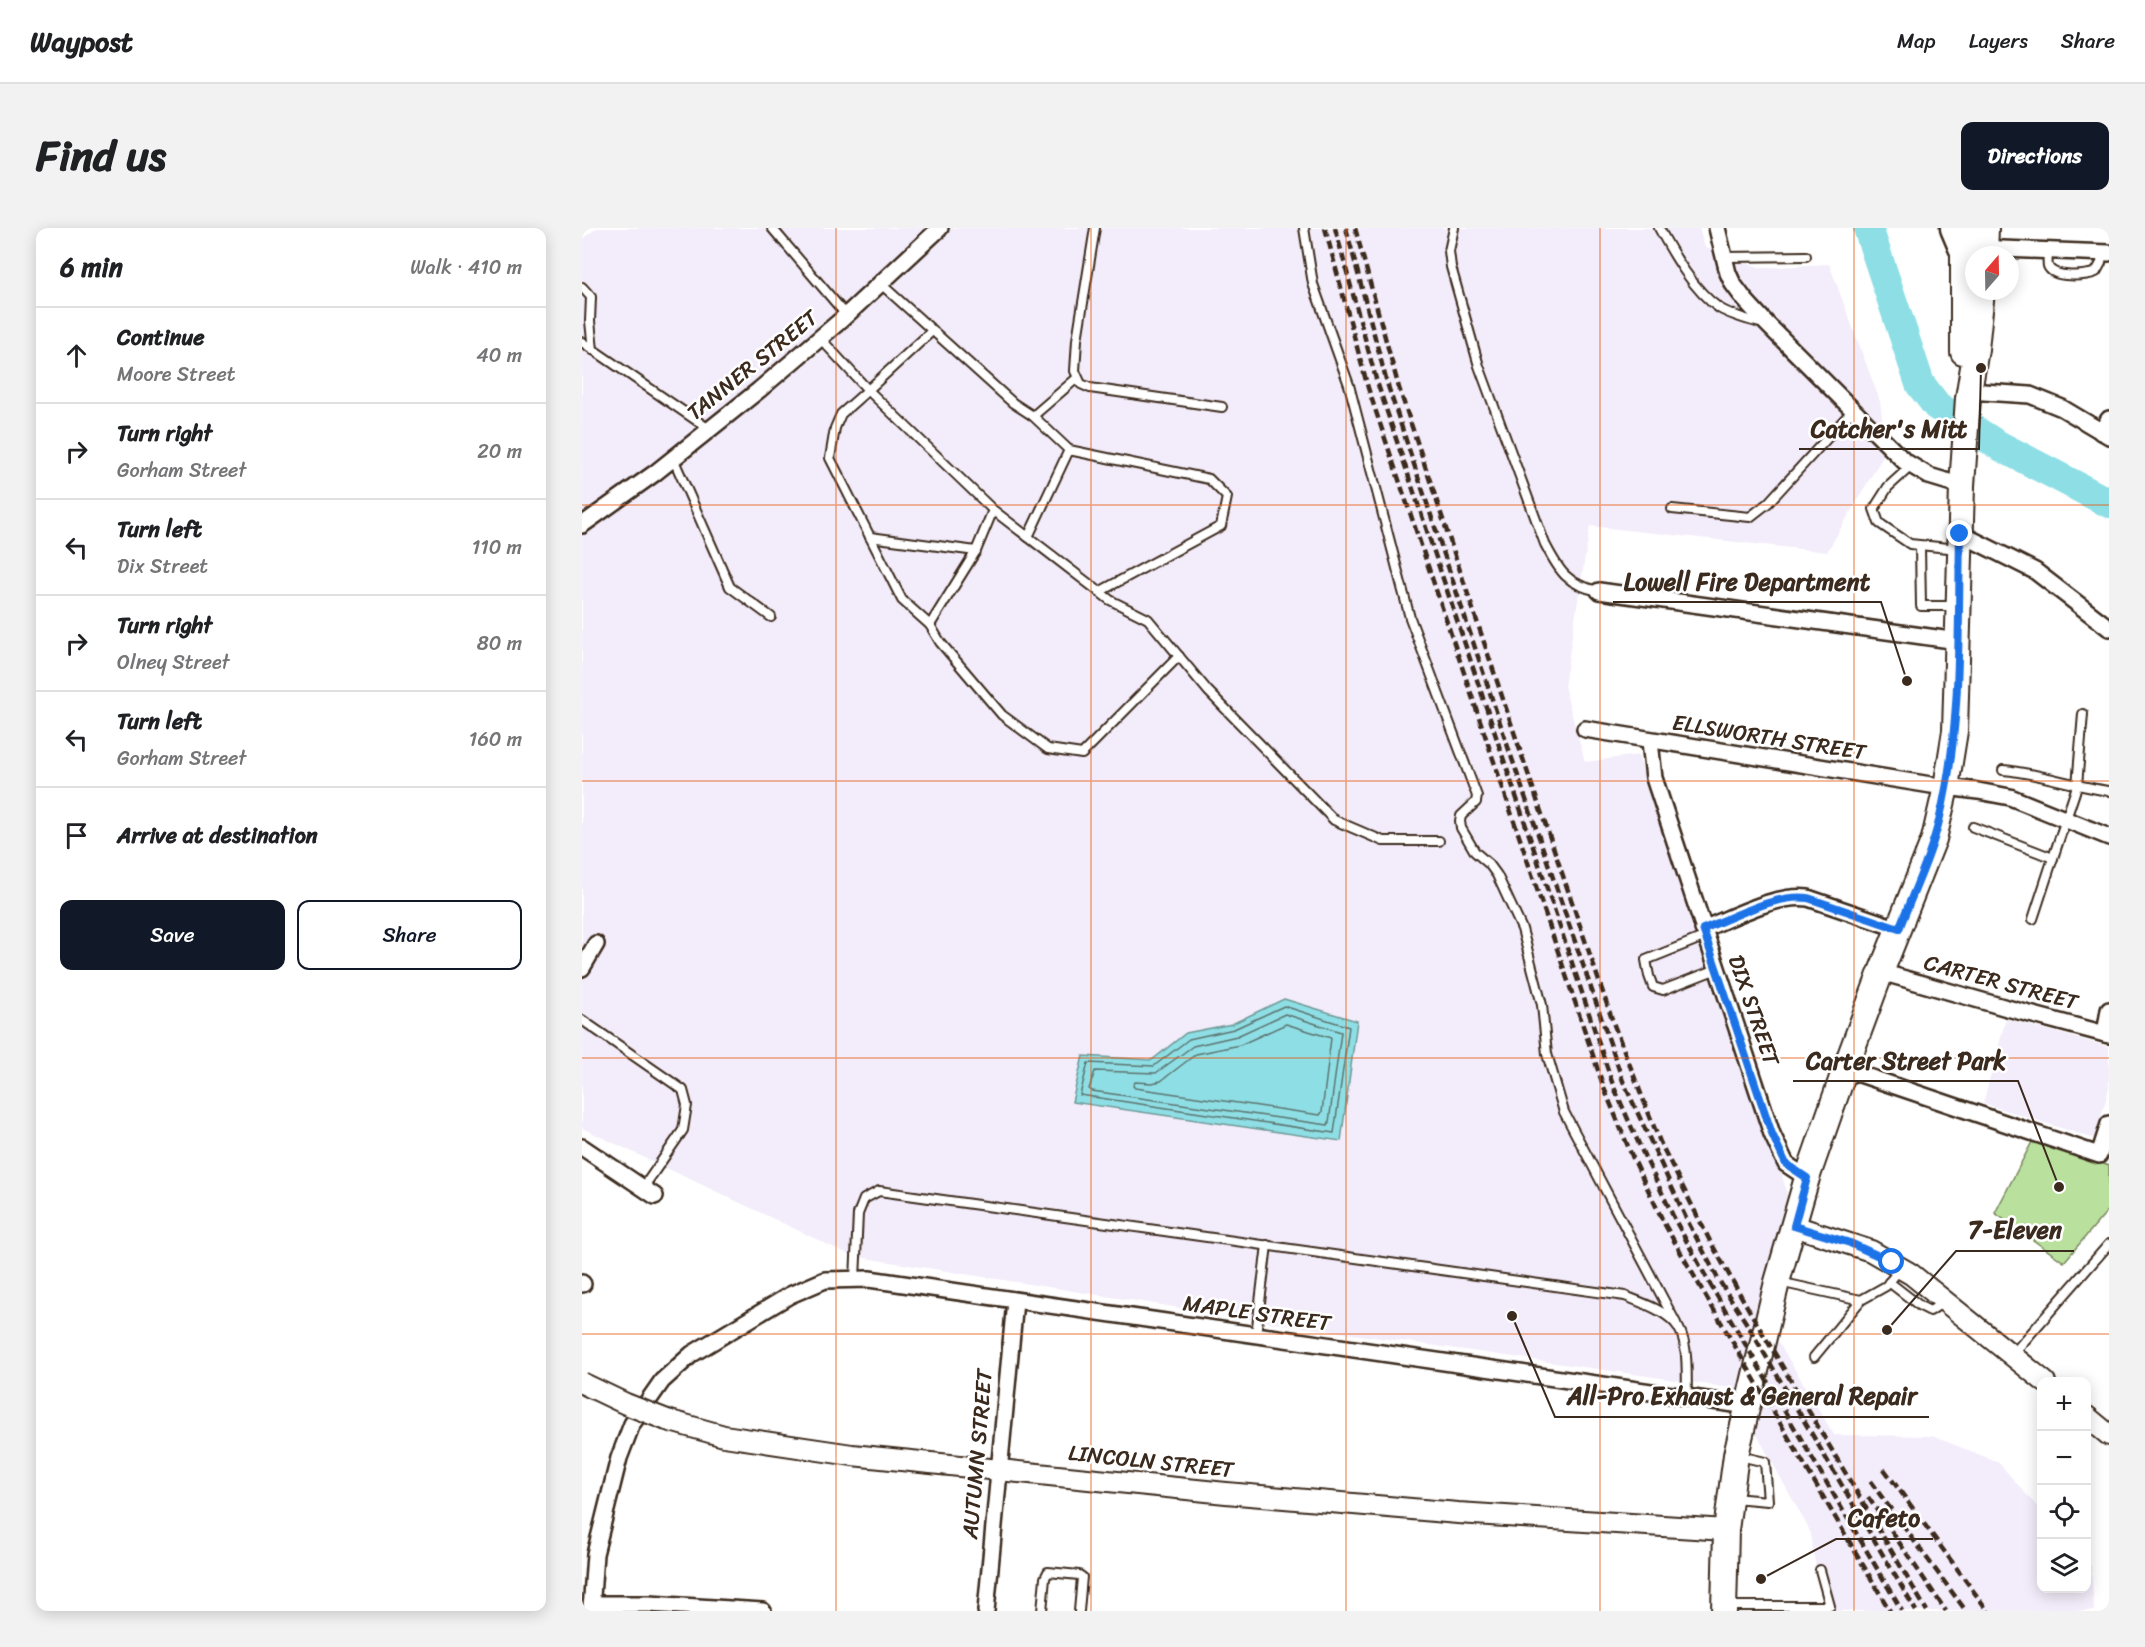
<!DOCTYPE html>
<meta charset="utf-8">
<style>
:root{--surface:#fff;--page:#f2f2f2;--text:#202124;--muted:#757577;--line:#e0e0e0;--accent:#111827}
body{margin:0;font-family:Sriracha,sans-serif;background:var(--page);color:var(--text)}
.controls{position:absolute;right:18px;bottom:18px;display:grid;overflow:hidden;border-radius:12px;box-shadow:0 3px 15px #0003}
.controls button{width:54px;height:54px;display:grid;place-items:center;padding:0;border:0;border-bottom:2px solid var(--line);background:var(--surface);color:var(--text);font:30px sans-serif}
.compass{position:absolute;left:1383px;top:18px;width:54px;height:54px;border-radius:50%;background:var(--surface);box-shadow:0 3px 15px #0003;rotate:20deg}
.stop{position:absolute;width:18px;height:18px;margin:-14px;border:4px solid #1a73e8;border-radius:50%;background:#fff}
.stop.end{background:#1a73e8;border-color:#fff;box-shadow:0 2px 6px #0008}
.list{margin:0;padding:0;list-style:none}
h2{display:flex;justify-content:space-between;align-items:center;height:78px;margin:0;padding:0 24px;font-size:26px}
h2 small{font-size:20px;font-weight:400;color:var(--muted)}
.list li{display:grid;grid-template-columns:39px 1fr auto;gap:18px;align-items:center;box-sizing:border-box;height:96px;padding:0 24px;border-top:2px solid var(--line)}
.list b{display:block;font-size:22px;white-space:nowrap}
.list p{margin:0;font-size:20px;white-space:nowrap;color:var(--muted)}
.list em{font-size:20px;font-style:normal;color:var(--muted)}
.actions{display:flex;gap:12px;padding:18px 24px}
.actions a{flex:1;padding:14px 0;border:2px solid var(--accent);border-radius:12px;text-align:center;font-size:21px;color:var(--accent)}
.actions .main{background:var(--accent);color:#fff}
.icon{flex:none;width:33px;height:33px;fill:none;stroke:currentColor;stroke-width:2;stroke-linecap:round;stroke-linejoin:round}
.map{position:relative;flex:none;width:1527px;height:1383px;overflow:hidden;border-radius:12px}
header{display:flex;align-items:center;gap:36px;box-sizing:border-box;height:84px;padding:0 30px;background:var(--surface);border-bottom:2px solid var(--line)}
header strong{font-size:28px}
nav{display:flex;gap:33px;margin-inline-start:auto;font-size:21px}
.intro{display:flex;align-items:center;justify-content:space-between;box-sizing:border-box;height:144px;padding:0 36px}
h1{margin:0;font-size:42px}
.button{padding:15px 27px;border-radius:12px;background:var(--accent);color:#fff;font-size:21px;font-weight:700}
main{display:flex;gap:36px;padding:0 36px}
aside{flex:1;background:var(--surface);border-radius:12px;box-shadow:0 3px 15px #0003}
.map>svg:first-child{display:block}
</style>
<header>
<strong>Waypost</strong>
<nav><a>Map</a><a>Layers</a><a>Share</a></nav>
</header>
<div class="intro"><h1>Find us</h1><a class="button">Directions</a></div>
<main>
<aside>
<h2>6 min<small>Walk · 410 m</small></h2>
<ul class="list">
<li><svg class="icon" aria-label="ahead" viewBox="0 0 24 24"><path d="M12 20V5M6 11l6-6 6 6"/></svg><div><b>Continue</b><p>Moore Street</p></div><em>40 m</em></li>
<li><svg class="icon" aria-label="right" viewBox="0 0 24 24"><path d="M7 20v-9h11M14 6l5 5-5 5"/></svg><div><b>Turn right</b><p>Gorham Street</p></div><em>20 m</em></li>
<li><svg class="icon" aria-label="left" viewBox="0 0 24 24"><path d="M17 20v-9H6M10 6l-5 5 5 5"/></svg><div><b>Turn left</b><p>Dix Street</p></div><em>110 m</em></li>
<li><svg class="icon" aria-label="right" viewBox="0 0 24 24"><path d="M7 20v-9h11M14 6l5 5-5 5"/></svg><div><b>Turn right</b><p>Olney Street</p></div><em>80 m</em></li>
<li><svg class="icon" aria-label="left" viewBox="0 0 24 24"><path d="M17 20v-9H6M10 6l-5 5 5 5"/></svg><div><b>Turn left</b><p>Gorham Street</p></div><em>160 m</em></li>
<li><svg class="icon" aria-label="arrive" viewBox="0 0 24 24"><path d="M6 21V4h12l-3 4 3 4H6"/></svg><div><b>Arrive at destination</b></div></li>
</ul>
<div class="actions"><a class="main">Save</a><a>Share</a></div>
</aside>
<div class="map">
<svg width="1527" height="1383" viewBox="0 0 1527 1383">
<rect width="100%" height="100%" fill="#fff"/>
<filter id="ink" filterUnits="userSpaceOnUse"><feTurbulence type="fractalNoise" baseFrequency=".0167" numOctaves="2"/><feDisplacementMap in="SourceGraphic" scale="12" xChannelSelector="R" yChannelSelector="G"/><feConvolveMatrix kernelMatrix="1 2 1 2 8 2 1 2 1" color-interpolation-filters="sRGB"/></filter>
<g filter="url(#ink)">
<g fill="#f3ecfa">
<polygon points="15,0 1117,0 1123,19 1179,40 1247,36 1298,173 1304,223 1245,324 1008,298 982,458 1003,534 1056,527 1190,909 1207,974 1175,1078 1252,1207 1350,1208 1416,1234 1459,1283 1460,1360 1504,1360 1505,1334 1509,1338 1512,1383 1242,1383 1227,1301 1149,1160 693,1095 270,1028 0,900 0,11"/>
<polygon points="1424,791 1527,819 1527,860 1513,911 1401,875"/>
</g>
<polygon fill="#b9e19d" stroke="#7a865e" stroke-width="1.5" points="1451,912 1527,938 1527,981 1482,1034 1413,985"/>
<polygon fill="#8edfe5" stroke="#6d9795" stroke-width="1.5" points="702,771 775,793 759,913 490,874 501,828 570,832 604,805 650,796"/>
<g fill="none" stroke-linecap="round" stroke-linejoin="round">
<g stroke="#5c726e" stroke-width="1.5">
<polygon points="702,778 767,799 752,905 498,867 506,835 572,838 607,811 652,801"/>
<polygon points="703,786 759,804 747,894 746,897 510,863 507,861 513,843 574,845 611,818 655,808"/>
<polygon points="704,796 749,810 740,884 738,887 553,860 551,858 553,854 570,855 579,853 614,826 658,817"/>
</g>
<polyline stroke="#8edfe5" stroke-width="30" points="1286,0 1338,156 1355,178 1414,216 1527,275"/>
<g stroke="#3b2a1e" stroke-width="12">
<g id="service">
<polyline points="190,0 265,88"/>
<polyline points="513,0 495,112 493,143 499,156 508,160 640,179"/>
<polyline points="722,0 731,56 767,157 828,390 895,568 894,574 879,588 878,593 879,600 893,624 907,636 915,647 940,701 960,777 965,826 982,884 1094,1095"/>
<path d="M872 0 867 23 869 39 897 138 963 316C977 343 985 357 1017 363"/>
<path d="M1077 0C1091 26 1112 63 1137 80 1150 88 1167 92 1182 96"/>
<path d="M1466 23C1466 27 1465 34 1466 38 1471 51 1504 48 1514 44L1519 35 1520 25"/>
<polyline points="1142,29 1224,28"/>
<polyline points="299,56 431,175 451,188 495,150"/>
<polyline points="0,59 9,69 8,93 11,122"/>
<polyline points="238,110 286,162 351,102"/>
<polyline points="0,114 127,201"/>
<polyline points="451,188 487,222 627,251 645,269 639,298 517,364"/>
<polyline points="91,230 148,359 189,389"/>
<polyline points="1329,238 1306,259 1292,281 1297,295 1328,316 1376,321"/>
<polyline points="1090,281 1168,289 1186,275 1270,183"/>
<polyline points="411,282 394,323 348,397 320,372 248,230 253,200 259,186 286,162 411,282 528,372 566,391 626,463 752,592 801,613 857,613"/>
<polyline points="288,309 394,323"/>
<polyline points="446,309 487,222"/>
<polyline points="1338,318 1339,378 1373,378"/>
<polyline points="348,397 358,414 420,487 466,521 500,526 597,428"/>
<path d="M1421 542C1457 545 1491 558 1527 563"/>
<polyline points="1391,599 1471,630 1495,558 1501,486"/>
<polyline points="1451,691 1471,630"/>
<polyline points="1124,708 1064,732 1067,748 1071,759 1081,762 1135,741"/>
<polyline points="0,792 101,862 105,877 101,902 61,960"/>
<path d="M273 1051 276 986 282 971 297 963 1043 1068C1058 1074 1082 1082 1093 1095 1108 1111 1104 1148 1105 1169"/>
<polyline points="1197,1054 1279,1072 1304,1058 1318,1041"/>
<polyline points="1307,1054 1338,1078 1348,1083 1363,1073"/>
<polyline points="674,1107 685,1017"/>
<polyline points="1430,1127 1527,1016"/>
<polyline points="1232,1129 1279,1072"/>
<polyline points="1151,1270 1186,1273 1183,1234 1158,1228"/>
<polyline points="1146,1378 1248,1378 1238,1342"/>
<polyline points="460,1383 463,1350 466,1344 497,1347 500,1349 497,1383"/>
</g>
</g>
<g stroke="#3b2a1e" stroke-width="20">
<g id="minor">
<polyline points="1135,0 1146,45 1151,56 1163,72 1185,96 1322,233 1347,248 1380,258"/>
<polyline points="1395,20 1527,25"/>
<polyline points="1386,163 1448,167 1480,180 1527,208"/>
<polyline points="1519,204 1527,191"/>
<polyline points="0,297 73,245 177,162 258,93 358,0"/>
<polyline points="1379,306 1453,343 1527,400"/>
<polyline points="1017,363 1376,413"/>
<polyline points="1003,501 1349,557 1396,563 1428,569 1527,609"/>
<polyline points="1068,513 1072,550 1190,906 1204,936 1225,950"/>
<path d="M1121 701C1152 689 1193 666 1226 670L1317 701"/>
<polyline points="0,740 14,716"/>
<polyline points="1299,744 1425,780 1527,807"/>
<polyline points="1523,806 1527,782"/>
<polyline points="1263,841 1517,927 1527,896"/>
<polyline points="0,919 73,968"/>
<polyline points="0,1055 1,1056"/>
<polyline points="9,1376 67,1376 181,1383"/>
<polyline points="9,1383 13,1326 37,1230 50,1196 80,1153 110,1126 208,1067 243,1052 287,1051 1166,1178"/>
<polyline points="404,1383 433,1073"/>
</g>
</g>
<g stroke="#3b2a1e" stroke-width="24">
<g id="tertiary">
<polyline points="1212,998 1289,1023 1329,1046 1463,1154"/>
<polyline points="1504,1188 1527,1207"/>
<polyline points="85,1192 142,1208 270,1227 644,1265 876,1285 1144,1302"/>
</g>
</g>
<g stroke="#3b2a1e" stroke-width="28">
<g id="primary">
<polyline points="1381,0 1381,124"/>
<polyline points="1403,27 1404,0"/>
<polyline points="1142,1383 1144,1302 1154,1227 1195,1054 1225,950 1263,841 1299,744 1352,611 1364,559 1373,503 1380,258 1386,170 1394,121 1400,63"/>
</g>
</g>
<g stroke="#3b2a1e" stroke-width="33">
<polyline id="motorway" points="1373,0 1381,19"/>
</g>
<use href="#service" stroke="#fff" stroke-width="8"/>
<use href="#minor" stroke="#fff" stroke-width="15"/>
<use href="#tertiary" stroke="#fff" stroke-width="20"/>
<use href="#primary" stroke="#fff" stroke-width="24"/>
<use href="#motorway" stroke="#fff" stroke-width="28"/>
<g stroke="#3b2a1e" stroke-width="4.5" stroke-dasharray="9 4.5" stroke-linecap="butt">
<polyline points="743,0 786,160 1022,860 1050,928 1083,997 1119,1060 1308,1383"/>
<polyline points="753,0 794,151 1031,857 1060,923 1093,992 1128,1056 1320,1383"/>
<polyline points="764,0 805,155 927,522 1041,853 1103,988 1136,1051 1165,1096 1334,1383"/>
<polyline points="773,0 817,160 940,528 1032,797 1078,914 1128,1013 1167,1082 1345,1383"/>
<polyline points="1302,1241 1406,1383"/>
<polyline points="1288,1253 1384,1383"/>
<polyline points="1286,1269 1364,1383"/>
</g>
<g stroke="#3b2a1e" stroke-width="24" stroke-linecap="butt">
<polyline id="tertiary-bridge" points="0,1155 44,1176 85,1192"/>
</g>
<use href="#tertiary-bridge" stroke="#fff" stroke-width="20"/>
</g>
</g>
<g fill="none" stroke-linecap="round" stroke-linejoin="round" filter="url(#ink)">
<path stroke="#1a73e8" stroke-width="8" d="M1310 1034 1268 1015 1212 998 1225 950 1204 936 1190 906 1121 701C1152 689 1193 666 1226 670L1317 701C1331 664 1349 628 1358 589 1380 497 1376 400 1378 306"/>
</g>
<path fill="none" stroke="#e8590c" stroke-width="1.5" stroke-opacity="0.55" d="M254 0V1383M509 0V1383M764 0V1383M1018 0V1383M1272 0V1383M0 277H1527M0 553H1527M0 830H1527M0 1106H1527"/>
<g text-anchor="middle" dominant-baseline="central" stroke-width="5" stroke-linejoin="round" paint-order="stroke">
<g font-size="22" fill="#3b2a1e" stroke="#fff">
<text transform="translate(170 137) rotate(-39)">TANNER STREET</text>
<text transform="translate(1187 509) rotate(9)">ELLSWORTH STREET</text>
<text transform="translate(1419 754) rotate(15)">CARTER STREET</text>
<text transform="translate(1172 782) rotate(71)">DIX STREET</text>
<text transform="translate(675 1085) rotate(8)">MAPLE STREET</text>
<text transform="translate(395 1226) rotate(-85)">AUTUMN STREET</text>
<text transform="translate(569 1233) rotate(6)">LINCOLN STREET</text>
</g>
</g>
<path fill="none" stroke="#3b2a1e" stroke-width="2" d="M1399 140L1397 221H1217M1325 453L1299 374H1031M1477 959L1436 853H1211M1305 1102L1374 1023H1492M930 1088L973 1189H1347M1179 1351L1254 1311H1351"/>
<g fill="#3b2a1e" stroke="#fff" stroke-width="2">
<circle cx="1399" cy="140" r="6"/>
<circle cx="1325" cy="453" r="6"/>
<circle cx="1477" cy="959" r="6"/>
<circle cx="1305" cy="1102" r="6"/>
<circle cx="930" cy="1088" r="6"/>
<circle cx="1179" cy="1351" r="6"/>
</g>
<g font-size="24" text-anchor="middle" font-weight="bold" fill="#3b2a1e" stroke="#fff" stroke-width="5" stroke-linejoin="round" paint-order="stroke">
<text x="1307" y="209">Catcher's Mitt</text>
<text x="1165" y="362">Lowell Fire Department</text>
<text x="1324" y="841">Carter Street Park</text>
<text x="1433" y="1010">7-Eleven</text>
<text x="1160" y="1176">All-Pro Exhaust &amp; General Repair</text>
<text x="1302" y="1298">Cafeto</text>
</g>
</svg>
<div class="controls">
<button>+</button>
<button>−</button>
<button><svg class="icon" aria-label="locate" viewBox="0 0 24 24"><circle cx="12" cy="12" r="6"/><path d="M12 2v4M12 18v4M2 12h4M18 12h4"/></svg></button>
<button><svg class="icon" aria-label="layers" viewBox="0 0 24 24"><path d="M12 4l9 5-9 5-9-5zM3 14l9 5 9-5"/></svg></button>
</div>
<svg class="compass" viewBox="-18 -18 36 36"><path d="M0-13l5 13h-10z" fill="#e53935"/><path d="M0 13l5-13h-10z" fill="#757577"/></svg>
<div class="stop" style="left:1310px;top:1034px"></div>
<div class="stop end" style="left:1378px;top:306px"></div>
</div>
</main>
